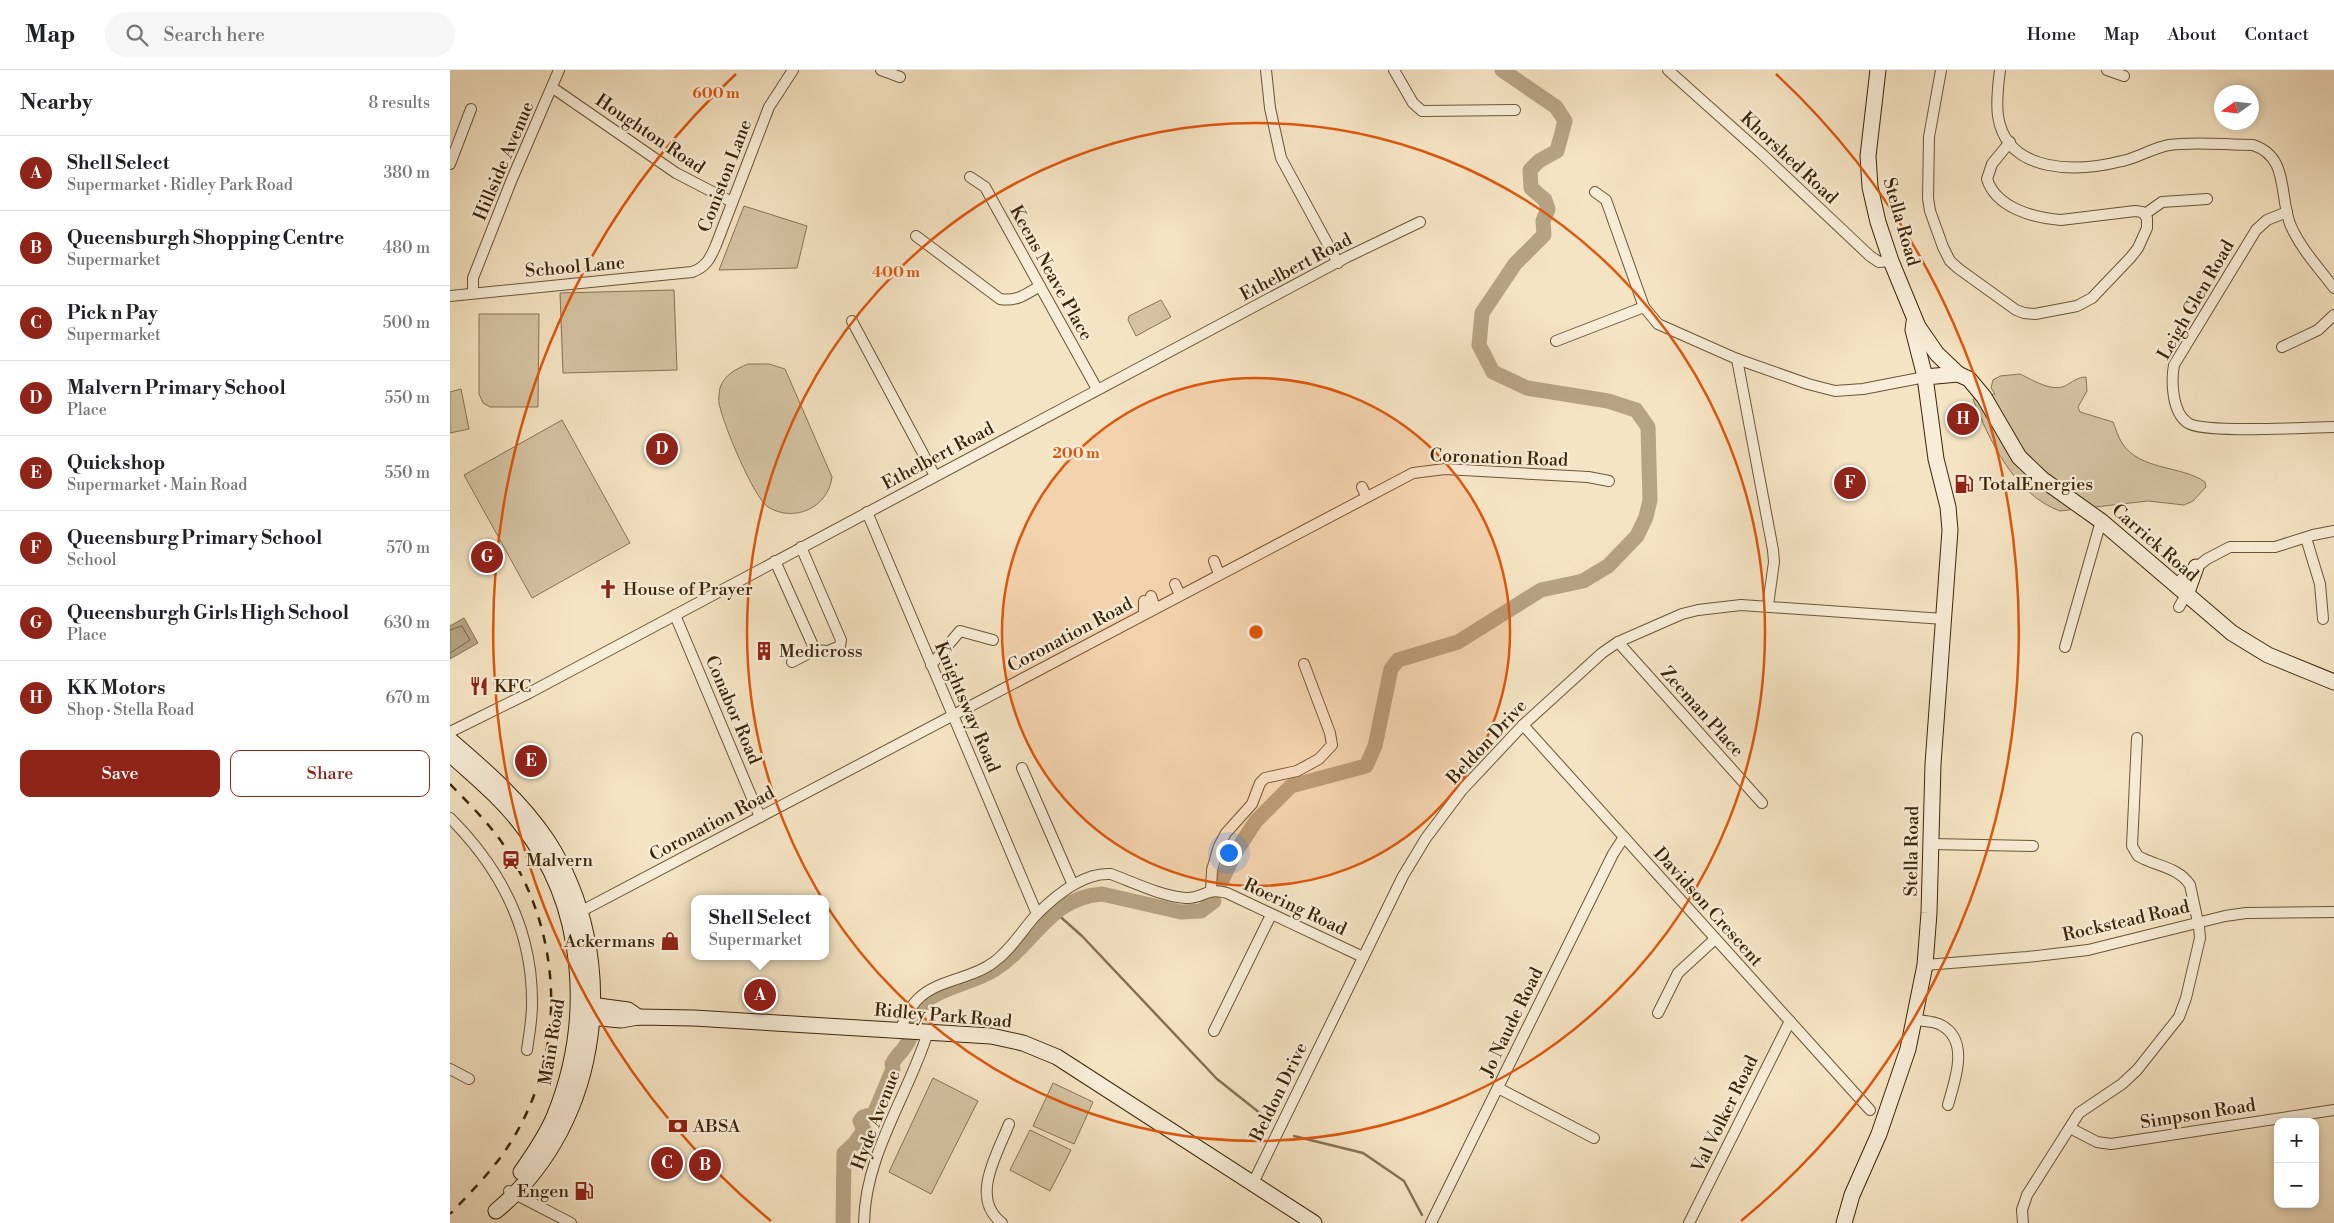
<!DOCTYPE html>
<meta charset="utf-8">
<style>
:root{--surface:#fff;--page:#f6f6f6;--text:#202124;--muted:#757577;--line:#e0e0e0;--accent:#8f2418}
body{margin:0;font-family:"Libre Bodoni",serif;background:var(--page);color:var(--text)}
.controls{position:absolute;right:15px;bottom:15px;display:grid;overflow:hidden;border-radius:10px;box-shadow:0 2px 8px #0003}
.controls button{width:45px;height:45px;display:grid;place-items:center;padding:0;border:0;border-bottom:1px solid var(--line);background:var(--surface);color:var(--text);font:25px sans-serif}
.compass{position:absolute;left:1764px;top:15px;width:45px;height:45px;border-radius:50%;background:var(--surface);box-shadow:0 2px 8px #0003;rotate:256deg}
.you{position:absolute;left:778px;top:782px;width:18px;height:18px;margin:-12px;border:4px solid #fff;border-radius:50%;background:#1a73e8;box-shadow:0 0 0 8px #1a73e833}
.badge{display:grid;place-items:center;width:32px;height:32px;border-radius:50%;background:var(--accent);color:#fff;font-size:16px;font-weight:700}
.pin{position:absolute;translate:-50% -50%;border:2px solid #fff;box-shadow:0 1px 5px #0006}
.popup{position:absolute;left:241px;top:825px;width:138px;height:65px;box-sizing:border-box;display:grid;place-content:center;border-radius:10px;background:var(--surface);filter:drop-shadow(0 1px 4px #0005);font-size:16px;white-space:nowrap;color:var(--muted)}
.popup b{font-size:19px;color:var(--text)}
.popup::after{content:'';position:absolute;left:50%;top:100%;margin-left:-10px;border:10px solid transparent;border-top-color:var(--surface)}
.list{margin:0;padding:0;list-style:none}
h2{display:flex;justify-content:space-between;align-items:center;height:65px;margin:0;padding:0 20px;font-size:21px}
h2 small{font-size:16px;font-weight:400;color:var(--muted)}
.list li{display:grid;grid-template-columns:32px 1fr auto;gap:15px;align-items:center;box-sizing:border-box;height:75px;padding:0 20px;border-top:1px solid var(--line)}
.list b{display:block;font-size:19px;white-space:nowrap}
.list p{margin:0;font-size:16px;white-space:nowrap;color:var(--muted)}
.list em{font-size:16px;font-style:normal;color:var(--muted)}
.actions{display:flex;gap:10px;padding:15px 20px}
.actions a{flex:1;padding:11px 0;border:1px solid var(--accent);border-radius:10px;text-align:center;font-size:18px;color:var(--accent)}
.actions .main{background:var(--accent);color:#fff}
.icon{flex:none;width:28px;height:28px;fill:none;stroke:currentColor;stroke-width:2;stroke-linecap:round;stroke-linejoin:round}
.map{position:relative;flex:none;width:1884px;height:1153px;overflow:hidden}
header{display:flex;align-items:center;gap:30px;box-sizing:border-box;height:70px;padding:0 25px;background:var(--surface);border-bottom:1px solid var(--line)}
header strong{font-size:24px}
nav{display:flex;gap:28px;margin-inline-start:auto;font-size:18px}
.search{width:350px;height:45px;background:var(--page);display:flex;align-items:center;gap:12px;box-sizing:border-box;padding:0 18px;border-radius:28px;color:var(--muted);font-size:19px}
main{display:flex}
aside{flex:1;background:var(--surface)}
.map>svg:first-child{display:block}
</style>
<header>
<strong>Map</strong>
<div class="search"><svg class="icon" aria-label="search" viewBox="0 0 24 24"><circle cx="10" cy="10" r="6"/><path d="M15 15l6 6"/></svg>Search here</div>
<nav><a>Home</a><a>Map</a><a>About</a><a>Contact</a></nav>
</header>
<main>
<aside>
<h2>Nearby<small>8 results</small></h2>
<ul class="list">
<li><span class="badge">A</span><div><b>Shell Select</b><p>Supermarket · Ridley Park Road</p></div><em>380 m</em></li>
<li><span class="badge">B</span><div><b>Queensburgh Shopping Centre</b><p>Supermarket</p></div><em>480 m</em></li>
<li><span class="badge">C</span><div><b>Pick n Pay</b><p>Supermarket</p></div><em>500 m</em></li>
<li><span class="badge">D</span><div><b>Malvern Primary School</b><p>Place</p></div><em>550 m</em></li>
<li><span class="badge">E</span><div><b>Quickshop</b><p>Supermarket · Main Road</p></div><em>550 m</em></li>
<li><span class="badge">F</span><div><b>Queensburg Primary School</b><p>School</p></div><em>570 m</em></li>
<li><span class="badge">G</span><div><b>Queensburgh Girls High School</b><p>Place</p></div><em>630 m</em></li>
<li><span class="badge">H</span><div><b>KK Motors</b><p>Shop · Stella Road</p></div><em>670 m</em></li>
</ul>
<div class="actions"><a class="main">Save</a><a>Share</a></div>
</aside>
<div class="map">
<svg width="1884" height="1153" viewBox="0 0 1884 1153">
<rect width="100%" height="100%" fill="#f5e4c3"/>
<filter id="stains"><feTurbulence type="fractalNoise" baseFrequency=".004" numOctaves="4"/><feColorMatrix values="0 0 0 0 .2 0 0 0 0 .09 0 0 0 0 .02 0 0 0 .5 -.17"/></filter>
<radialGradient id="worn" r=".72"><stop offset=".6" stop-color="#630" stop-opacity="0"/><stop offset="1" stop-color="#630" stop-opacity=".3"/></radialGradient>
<g fill="#d5c4a3" stroke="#887454">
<polygon points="294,136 357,156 347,198 269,200"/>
<polygon points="224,220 227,300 113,303 110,223"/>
<polygon points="711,230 721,247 686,266 678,250 679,246"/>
<polygon points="29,244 89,244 88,337 40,337 33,333 29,324"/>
<path d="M298 294H319L335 299 382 407C378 438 344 453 318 437 304 428 274 356 270 337 268 333 269 323 270 318 274 305 286 299 298 294Z"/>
<path d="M1570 304C1583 310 1601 322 1615 316 1622 312 1628 307 1636 307L1637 321 1628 337 1630 342 1663 352C1666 359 1668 367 1672 373 1690 401 1731 395 1755 412L1756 417 1743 431 1734 435 1698 431 1610 441C1565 425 1539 370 1523 329L1530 326 1545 324 1541 318 1543 310 1550 306Z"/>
<polygon points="11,319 19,359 0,363 0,322"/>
<polygon points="112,350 180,473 82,528 14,405"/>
<polygon points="483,1008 528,1031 481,1124 439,1102"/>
<polygon points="603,1013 643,1032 624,1074 583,1056"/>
<polygon points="580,1060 621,1080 600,1121 560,1100"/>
</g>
<polygon fill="#b6a383" stroke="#857151" points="14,548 28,573 0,589 0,556"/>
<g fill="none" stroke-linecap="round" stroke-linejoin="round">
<polyline stroke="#786444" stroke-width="1" points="0,560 12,556 20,570 0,583"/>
<g stroke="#857151" stroke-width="2.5">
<polyline points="605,842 632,866 767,1009 820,1051"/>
<polyline points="844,1066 913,1083 954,1111 972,1145"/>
</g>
<g stroke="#b6a383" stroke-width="15">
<polyline points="771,812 785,783 806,751 841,716 916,696 925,676 941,599 948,590 1008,572 1091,520 1133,511 1158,496 1187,466 1196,447 1200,430 1198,357 1186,340 1158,331 1077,318 1043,302 1029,275 1032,243 1065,194 1094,165 1093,151 1098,139 1095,130 1081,118 1080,100 1089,91 1107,81 1115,51 1106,37 1052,0"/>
<path d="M465 953C468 945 470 935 477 930 494 917 525 912 544 900 584 875 600 827 652 824L731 842 751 841 764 831"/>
<path d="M393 1153 394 1083 404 1074 414 1060 410 1051 413 1047 424 1044 443 999 442 994C447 984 454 981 459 970"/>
</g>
<g stroke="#6a5535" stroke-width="12">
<g id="street">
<polyline points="431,0 450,7"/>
<polyline points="816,0 820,38 831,88 888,193"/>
<polyline points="944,0 963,33 972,41 1065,40"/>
<polyline points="1218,0 1313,85 1420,186 1429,192 1441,191"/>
<path d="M1491 0 1479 67 1478 128 1480 141 1493 177 1500 191 1509 199 1566 240 1574 243 1585 244 1627 236 1642 228 1681 187 1688 178 1697 158V148L1692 142 1685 141 1611 150C1584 148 1546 138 1537 109L1542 94 1560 72"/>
<path d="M1550 0C1548 15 1546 31 1548 46 1557 105 1629 102 1672 91 1688 88 1702 78 1719 75 1746 71 1775 75 1803 75 1839 87 1829 124 1840 154 1850 178 1869 198 1884 218"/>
<polyline points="1657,0 1674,6"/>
<polyline points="103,18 226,103 282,132"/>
<polyline points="0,94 21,39"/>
<polyline points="520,107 535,117 647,319"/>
<polyline points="1145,122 1156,130 1194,237 1208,254 1287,289 1358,314 1385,321 1413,319 1475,307"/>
<path d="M1837 142 1817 150 1806 160 1724 295C1721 311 1722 343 1738 353 1754 364 1859 357 1884 357"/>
<polyline points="1695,144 1712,132 1757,129"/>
<path d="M466 166 550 229C567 232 576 224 590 216"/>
<polyline points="23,223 23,208 62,109 109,0"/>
<path d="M0 226 242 202C256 197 260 189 266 175L319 37 343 0"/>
<polyline points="402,251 485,406"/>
<polyline points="1106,271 1194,237"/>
<polyline points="1832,277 1868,260 1884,245"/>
<polyline points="1287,289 1323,480 1324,492 1318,535"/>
<polyline points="912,417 916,426"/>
<polyline points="417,442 587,844"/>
<polyline points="1856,468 1870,514 1873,549"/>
<polyline points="351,477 391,570 390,576 378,581 365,580"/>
<polyline points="325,491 365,580 342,592"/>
<polyline points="764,491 769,504"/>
<polyline points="725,514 730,525"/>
<polyline points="1725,514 1757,489 1780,477 1825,477 1863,465 1884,461"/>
<polyline points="701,526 705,538"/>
<polyline points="694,531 694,544"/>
<polyline points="1729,537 1736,525"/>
<polyline points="225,545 310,747"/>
<polyline points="1168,572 1312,733"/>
<polyline points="1615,577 1651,451"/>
<polyline points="481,595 510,561 543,570"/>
<polyline points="1073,655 1420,1040"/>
<polyline points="0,662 79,623 897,187 970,152"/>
<polyline points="572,698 623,815"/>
<path d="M0 748C51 799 83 861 82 935 82 950 79 965 77 980"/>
<polyline points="1481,774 1583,776"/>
<polyline points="761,821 762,800 769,776 776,763 802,734 810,713 815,708 847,701 869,689 882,675 880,663 854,594"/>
<polyline points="124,845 963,403 995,399 1138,407 1159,411"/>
<polyline points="1475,895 1577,887 1638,880 1775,846 1796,843 1884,842"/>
<polyline points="1208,943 1228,903 1265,869"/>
<path d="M1464 950C1472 951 1484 951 1491 955 1521 971 1504 1012 1498 1035"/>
<path d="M450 960C455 949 460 936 469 928 489 909 522 909 544 892 562 879 572 860 587 844 606 825 634 802 661 804 685 813 711 826 736 828 753 829 755 817 777 823L913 887"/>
<polyline points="764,961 821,845"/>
<polyline points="0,999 19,1009"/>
<polyline points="1048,1018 1144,1068"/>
<polyline points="1620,1058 1647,1072 1661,1074 1884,1040"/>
<polyline points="803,1113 953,806 976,768 1012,720 1073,655 1152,583 1168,572 1232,544 1248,540 1291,535 1494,549"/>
<polyline points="59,1121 121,1153"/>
<path d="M414 1153C415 1084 458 1026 478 962"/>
<path d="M552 1153C519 1128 548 1083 559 1054"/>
<polyline points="981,1153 1163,784 1174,767"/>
<polyline points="1239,1153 1340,951"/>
<path d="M1573 1153 1572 1140 1577 1125 1629 1043 1672 1014 1687 1000 1729 947 1736 928 1750 868 1749 857 1740 815C1730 799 1709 796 1694 789L1688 786 1682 776 1687 668"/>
</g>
</g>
<g stroke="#3b2506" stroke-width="17">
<g id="secondary">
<polyline points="1428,0 1418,86 1420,117 1428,152 1441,191 1469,259"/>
<polyline points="1469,258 1487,284 1508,304"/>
<polyline points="1475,307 1508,304 1519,309 1534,327 1569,387 1592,409 1651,451 1782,563 1818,585 1884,612"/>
<polyline points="1736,525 1746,497"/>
<path d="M0 670C35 700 71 731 97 770 172 885 154 1052 46 1141"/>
<path d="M0 684C24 706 50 727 70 753 137 835 143 952 104 1047 96 1066 83 1085 71 1102"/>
<polyline points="133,934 178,940 188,947"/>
<polyline points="128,946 171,950 188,947 244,948 541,966 573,973 607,987 864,1153"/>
<polyline points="1394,1153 1402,1125 1429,1064 1458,979 1475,895 1479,843 1483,694 1500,460 1498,437 1486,389 1475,307 1463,260 1464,252"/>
</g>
</g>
<use href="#street" stroke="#f8edd8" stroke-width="10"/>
<use href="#secondary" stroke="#f8edd8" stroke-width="15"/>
<path stroke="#3b2506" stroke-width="2.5" stroke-dasharray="9 9" stroke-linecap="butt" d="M0 714C20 735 41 755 57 780 114 869 117 985 59 1075 43 1100 21 1122 0 1144"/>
</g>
<circle cx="806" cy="562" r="254" fill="#df560c" fill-opacity=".12"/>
<g fill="none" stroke="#df560c" stroke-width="2.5">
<circle cx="806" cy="562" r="254"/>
<circle cx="806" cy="562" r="509"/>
<path d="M321 1151A763 763 0 0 1 286 4M1326 4A763 763 0 0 1 1291 1151"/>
</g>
<defs>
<g id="fuel-bare" transform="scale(1.5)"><path d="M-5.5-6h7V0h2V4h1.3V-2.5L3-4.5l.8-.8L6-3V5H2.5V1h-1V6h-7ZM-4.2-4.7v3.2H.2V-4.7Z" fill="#8f2418" stroke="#f8edd8" stroke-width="2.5" paint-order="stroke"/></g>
<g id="church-bare" transform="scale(1.5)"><path d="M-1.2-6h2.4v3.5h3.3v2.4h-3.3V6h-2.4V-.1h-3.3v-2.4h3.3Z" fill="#8f2418" stroke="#f8edd8" stroke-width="2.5" paint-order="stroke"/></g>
<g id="building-bare" transform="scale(1.5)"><path d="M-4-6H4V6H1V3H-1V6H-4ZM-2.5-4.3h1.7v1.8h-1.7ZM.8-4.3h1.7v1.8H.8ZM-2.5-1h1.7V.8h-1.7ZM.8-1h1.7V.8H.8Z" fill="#8f2418" stroke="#f8edd8" stroke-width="2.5" paint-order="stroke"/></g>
<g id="restaurant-bare" transform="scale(1.5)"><path d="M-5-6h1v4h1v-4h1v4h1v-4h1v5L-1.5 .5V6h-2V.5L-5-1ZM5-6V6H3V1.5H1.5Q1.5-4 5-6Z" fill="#8f2418" stroke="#f8edd8" stroke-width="2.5" paint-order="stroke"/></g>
<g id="station-bare" transform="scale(1.5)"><path d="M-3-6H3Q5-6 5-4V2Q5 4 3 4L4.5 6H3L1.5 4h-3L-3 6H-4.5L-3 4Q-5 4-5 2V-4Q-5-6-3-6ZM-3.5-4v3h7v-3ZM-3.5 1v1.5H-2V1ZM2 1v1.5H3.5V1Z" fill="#8f2418" stroke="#f8edd8" stroke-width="2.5" paint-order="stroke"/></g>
<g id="shop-bare" transform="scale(1.5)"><path d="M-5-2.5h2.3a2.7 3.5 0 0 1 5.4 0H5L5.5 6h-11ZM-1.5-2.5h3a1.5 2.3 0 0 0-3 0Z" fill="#8f2418" stroke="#f8edd8" stroke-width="2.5" paint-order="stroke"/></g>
<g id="bank-bare" transform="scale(1.5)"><path d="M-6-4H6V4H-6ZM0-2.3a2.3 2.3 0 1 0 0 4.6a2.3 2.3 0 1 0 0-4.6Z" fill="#8f2418" stroke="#f8edd8" stroke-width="2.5" paint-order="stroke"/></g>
</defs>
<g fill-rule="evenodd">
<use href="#fuel-bare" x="1514" y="414"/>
<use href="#church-bare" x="158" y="519"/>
<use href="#building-bare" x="314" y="581"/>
<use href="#restaurant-bare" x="29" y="616"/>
<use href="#station-bare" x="61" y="790"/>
<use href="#shop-bare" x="220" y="871"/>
<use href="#bank-bare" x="228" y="1056"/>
<use href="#fuel-bare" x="134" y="1121"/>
</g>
<g text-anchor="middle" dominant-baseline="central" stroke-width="4.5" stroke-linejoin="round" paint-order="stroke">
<g font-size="18" fill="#3b2506" stroke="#f8edd8">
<text transform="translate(200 64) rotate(34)">Houghton Road</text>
<text transform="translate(1339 88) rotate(43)">Khorshed Road</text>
<text transform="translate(54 91) rotate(-67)">Hillside Avenue</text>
<text transform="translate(275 106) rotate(-69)">Coniston Lane</text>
<text transform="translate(1451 152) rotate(74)">Stella Road</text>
<text transform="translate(125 197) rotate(-5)">School Lane</text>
<text transform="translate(846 197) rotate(-28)">Ethelbert Road</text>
<text transform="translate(601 203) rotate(61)">Keens Neave Place</text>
<text transform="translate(1746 230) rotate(-60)">Leigh Glen Road</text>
<text transform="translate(488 386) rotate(-28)">Ethelbert Road</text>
<text transform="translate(1049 388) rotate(2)">Coronation Road</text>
<text transform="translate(1705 473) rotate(41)">Carrick Road</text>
<text transform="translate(620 565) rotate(-28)">Coronation Road</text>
<text transform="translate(517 637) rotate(67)">Knightsway Road</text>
<text transform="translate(283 640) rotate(67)">Conabor Road</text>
<text transform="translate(1252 642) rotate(48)">Zeeman Place</text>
<text transform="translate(1037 672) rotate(-47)">Beldon Drive</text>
<text transform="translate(262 754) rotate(-28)">Coronation Road</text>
<text transform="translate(1462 781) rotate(-89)">Stella Road</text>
<text transform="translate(845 837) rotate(25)">Roering Road</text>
<text transform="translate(1258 837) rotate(48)">Davidson Crescent</text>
<text transform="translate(1676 851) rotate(-13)">Rockstead Road</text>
<text transform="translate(493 946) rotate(5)">Ridley Park Road</text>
<text transform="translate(1062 952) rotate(-64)">Jo Naude Road</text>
<text transform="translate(102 972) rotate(-81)">Main Road</text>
<text transform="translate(829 1022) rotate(-64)">Beldon Drive</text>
<text transform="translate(1275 1044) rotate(-64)">Val Volker Road</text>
<text transform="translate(1748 1044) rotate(-9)">Simpson Road</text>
<text transform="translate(426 1050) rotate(-69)">Hyde Avenue</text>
</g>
<g font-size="18" fill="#3b2506" stroke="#f8edd8" text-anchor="start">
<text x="1529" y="414">TotalEnergies</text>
<text x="173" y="519">House of Prayer</text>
<text x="329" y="581">Medicross</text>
<text x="44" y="616">KFC</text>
<text x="76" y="790">Malvern</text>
<text x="205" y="871" text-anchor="end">Ackermans</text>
<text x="243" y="1056">ABSA</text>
<text x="119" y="1121" text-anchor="end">Engen</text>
</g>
</g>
<circle cx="806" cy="562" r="8" fill="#df560c" stroke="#f8edd8" stroke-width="2.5"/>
<g font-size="15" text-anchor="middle" font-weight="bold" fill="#df560c" stroke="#f8edd8" stroke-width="4.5" stroke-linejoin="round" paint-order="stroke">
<text x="266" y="28">600 m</text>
<text x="446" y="207">400 m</text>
<text x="626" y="388">200 m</text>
</g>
<rect width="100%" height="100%" filter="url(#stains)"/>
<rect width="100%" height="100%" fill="url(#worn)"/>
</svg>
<div class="controls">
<button>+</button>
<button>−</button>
</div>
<svg class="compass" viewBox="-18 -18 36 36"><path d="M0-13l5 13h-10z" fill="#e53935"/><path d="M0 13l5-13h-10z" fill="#757577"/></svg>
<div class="you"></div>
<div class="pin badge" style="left:310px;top:925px">A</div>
<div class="popup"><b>Shell Select</b>Supermarket</div>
<div class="pin badge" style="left:255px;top:1095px">B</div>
<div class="pin badge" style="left:217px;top:1093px">C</div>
<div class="pin badge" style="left:212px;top:379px">D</div>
<div class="pin badge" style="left:81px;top:691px">E</div>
<div class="pin badge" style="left:1400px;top:413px">F</div>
<div class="pin badge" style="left:37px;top:487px">G</div>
<div class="pin badge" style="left:1513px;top:349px">H</div>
</div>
</main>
